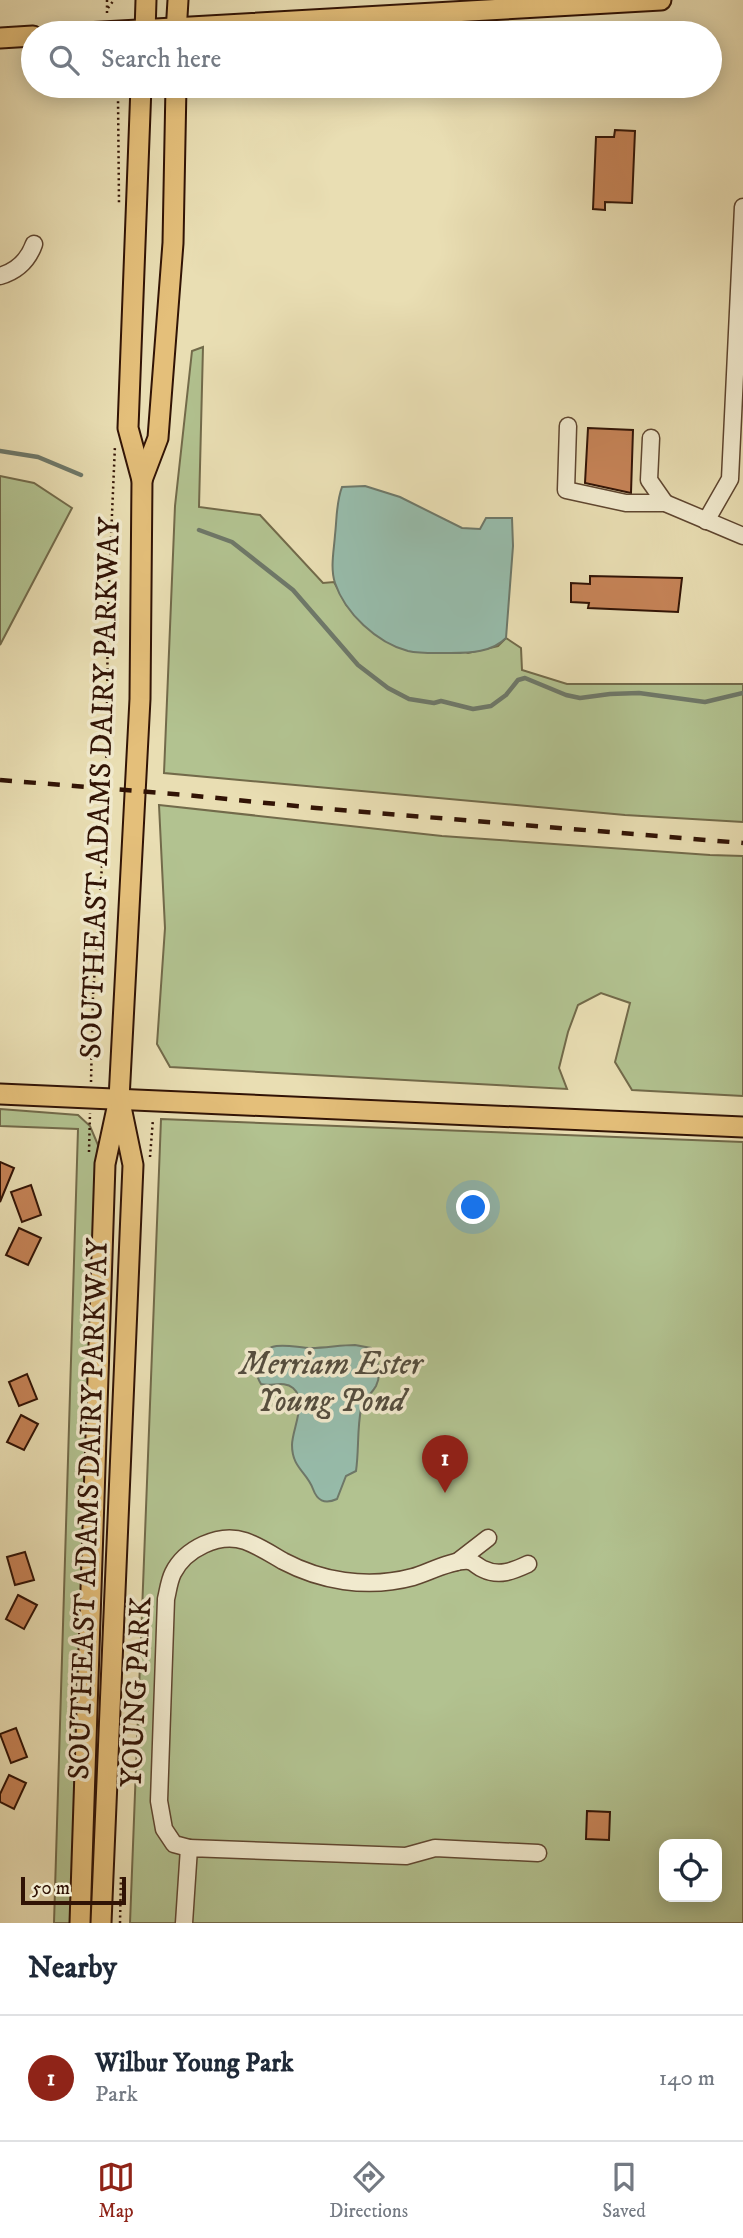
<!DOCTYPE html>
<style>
:root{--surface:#fff;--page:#f2f2f3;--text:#1f2937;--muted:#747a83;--line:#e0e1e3;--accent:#8f2418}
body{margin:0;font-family:"IM FELL DW Pica",serif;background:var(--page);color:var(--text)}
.controls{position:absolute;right:21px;bottom:21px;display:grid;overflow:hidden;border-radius:14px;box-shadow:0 4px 18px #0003}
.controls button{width:63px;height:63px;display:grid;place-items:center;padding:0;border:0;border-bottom:2px solid var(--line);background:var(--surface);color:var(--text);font:35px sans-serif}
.scale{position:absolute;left:21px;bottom:18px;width:105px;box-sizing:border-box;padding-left:7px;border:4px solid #311305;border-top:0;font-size:19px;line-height:24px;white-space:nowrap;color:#311305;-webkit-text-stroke:5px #f1eace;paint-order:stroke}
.you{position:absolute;left:474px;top:1208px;width:24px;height:24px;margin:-18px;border:5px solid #fff;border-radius:50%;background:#1a73e8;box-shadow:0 0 0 10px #1a73e833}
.badge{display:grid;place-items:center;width:46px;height:46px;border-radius:50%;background:var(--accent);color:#fff;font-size:23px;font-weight:700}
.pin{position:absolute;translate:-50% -58px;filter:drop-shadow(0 2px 4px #0008)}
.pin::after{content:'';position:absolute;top:37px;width:24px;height:21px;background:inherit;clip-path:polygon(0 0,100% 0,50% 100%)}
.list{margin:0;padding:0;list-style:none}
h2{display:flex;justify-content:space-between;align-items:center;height:91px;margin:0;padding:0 28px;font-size:30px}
h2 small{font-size:23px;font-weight:400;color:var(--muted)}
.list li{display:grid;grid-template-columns:46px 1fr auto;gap:21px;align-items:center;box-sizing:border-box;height:126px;padding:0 28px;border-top:2px solid var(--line)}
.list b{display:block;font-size:26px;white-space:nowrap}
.list p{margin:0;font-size:23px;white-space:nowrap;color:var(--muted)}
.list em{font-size:23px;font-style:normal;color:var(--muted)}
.icon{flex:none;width:38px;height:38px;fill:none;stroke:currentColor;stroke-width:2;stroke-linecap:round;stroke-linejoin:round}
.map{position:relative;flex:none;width:743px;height:1923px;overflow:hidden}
.search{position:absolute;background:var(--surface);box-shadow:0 4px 18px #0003;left:21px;right:21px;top:21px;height:77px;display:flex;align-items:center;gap:18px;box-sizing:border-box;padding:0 24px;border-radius:38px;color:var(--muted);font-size:26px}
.sheet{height:217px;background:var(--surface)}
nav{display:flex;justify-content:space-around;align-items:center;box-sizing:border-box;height:98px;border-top:2px solid var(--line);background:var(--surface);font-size:19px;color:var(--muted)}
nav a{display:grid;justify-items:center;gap:4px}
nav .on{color:var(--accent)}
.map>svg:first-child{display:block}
</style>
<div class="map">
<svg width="743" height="1923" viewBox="0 0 743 1923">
<rect width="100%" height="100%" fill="#e9deb3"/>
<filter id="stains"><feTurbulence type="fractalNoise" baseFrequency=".00286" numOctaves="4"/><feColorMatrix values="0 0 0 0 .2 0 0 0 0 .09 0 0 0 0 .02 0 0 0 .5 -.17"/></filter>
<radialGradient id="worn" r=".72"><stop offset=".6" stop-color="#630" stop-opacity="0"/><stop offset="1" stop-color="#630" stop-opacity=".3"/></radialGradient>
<g fill="#b2c290" stroke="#726a4a" stroke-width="2" fill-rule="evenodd">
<polygon points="203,347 199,507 260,515 323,583 334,582 347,606 468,653 498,646 506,638 521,648 522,670 567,684 743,684 743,822 625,815 164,773 175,506 192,351"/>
<polygon points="0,476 34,483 72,508 0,645"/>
<polygon points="159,805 442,836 710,855 743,856 743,1096 632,1090 615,1062 630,1003 601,993 578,1005 568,1032 559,1068 567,1089 170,1067 157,1044 165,928"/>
<polygon points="0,1109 78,1115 90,1126 98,1145 72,1923 54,1923 78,1129 0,1126"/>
<path d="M161 1119 743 1142V1923H130ZM664 1844H717V1897H664Z"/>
</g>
<g fill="#97bcab" stroke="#6e7869" stroke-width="2">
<path d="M365 486 400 497 462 528 480 529 486 518H512L513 546 506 638C492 652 471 653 451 653 438 653 421 654 408 651 377 643 345 613 335 583 330 568 334 550 335 535 337 518 336 503 342 487Z"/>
<path d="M355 1345 371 1348C378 1359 382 1374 376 1386 371 1395 364 1398 361 1409 357 1429 359 1451 356 1471L346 1476 337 1499C324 1505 317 1500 313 1489 307 1472 292 1468 292 1445 292 1429 308 1401 293 1388 284 1380 271 1387 261 1384 253 1372 257 1353 272 1347 283 1343 299 1348 311 1348 326 1348 340 1345 355 1345Z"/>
</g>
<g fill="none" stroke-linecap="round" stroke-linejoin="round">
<g stroke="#6e7869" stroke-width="4.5">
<polyline points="0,451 38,457 81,475"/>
<polyline points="199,530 232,542 293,590 358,665 388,688 409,699 434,703 441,701 473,709 491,706 506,695 518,680 525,678 566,695 580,698 610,694 639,693 705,702 743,693"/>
</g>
</g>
<g fill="#c68357" stroke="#311305" stroke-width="2">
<polygon points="615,130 635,131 632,203 605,202 605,210 593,209 596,137 614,137"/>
<polygon points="588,428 633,430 631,493 585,483"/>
<polygon points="590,576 682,578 678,612 588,608 589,603 571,602 571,583 590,584"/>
<polygon points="0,1162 14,1168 0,1202"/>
<polygon points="31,1185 41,1215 22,1222 11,1192"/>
<polygon points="19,1228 41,1238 28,1265 6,1255"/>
<polygon points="27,1374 37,1399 19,1406 9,1382"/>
<polygon points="21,1415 38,1424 24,1450 7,1442"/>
<polygon points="25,1552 34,1580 15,1585 7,1557"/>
<polygon points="18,1595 37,1605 24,1629 6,1619"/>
<polygon points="16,1728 27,1757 11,1763 0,1734"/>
<polygon points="9,1775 26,1783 14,1809 0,1802 0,1794"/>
<polygon points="587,1811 610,1812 609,1840 586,1839"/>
</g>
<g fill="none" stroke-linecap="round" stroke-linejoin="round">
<g stroke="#5f4630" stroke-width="19">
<g id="minor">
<path d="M0 276C17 271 28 261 34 244"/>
<polyline points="568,426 566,490 626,503 665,503 743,536"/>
<polyline points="651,438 649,480 665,503"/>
<polyline points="706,521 730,479 743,207"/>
<polyline points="457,1562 488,1538"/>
<path d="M189 1848 174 1844 164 1829 159 1801 166 1599C168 1591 169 1581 173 1573 185 1549 219 1532 245 1541 259 1546 271 1554 283 1561 302 1571 323 1578 344 1581 366 1584 391 1583 413 1577 427 1573 454 1559 469 1561 474 1562 478 1567 483 1569 499 1577 513 1571 528 1564"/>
<polyline points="184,1923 189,1848 406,1856 435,1848 538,1853"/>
</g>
</g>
<g stroke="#311305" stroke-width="23">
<g id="major">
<polyline points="85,33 661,0"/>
<polyline points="145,33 146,0"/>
<polyline points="176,33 178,0"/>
<polyline points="0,38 33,36"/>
<polyline points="142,480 158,438 173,243 176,86"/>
<polyline points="0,1094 743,1127"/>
<polyline points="80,1923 105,1164 119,1099 140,699 142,480 128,428 141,86"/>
<polyline points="101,1923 133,1165 121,1107"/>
</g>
</g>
<g stroke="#311305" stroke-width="2.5" stroke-dasharray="2 3.5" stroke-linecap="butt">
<polyline points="107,0 107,14"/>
<polyline points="108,8 114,0"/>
<polyline points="114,86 117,89 118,97 119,204"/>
<polyline points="91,1082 93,995 106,808 108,607 115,445"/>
<polyline points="89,1152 90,1113"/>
<polyline points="150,1157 153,1119"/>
<polyline points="120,1923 121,1874"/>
</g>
<use href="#minor" stroke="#f1eace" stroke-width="16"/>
<use href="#major" stroke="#e4bf7a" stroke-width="19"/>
<polyline stroke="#311305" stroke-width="4.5" stroke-dasharray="12 12" stroke-linecap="butt" points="0,780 187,795 316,808 743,843"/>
</g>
<g text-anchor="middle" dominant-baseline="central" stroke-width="7" stroke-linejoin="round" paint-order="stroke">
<g font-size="30" fill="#311305" stroke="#f1eace">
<text transform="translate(101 788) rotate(-88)">SOUTHEAST ADAMS DAIRY PARKWAY</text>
<text transform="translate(89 1509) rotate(-88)">SOUTHEAST ADAMS DAIRY PARKWAY</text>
<text transform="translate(137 1692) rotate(-87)">YOUNG PARK</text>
</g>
<g font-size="32" font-style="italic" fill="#554e3f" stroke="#f1eace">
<text x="331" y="1365">Merriam Ester<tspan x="331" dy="37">Young Pond</tspan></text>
</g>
</g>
<rect width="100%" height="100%" filter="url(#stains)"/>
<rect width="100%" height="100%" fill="url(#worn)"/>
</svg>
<div class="controls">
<button><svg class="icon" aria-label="locate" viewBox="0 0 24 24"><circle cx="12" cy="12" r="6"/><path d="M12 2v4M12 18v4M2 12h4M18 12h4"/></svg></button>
</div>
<div class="scale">50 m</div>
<div class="you"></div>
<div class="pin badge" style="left:445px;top:1493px">1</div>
<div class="search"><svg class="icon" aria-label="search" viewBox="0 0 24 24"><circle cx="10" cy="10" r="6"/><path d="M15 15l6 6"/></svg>Search here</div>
</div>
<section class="sheet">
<h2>Nearby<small></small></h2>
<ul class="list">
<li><span class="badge">1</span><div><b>Wilbur Young Park</b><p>Park</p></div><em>140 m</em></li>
</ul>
</section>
<nav>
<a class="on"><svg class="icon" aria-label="map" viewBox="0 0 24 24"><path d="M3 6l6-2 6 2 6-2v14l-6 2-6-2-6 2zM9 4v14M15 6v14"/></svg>Map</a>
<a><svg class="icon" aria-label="directions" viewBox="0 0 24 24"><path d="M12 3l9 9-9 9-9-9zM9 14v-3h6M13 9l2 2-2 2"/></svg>Directions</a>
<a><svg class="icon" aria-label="saved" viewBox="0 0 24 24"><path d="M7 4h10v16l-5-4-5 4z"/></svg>Saved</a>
</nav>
